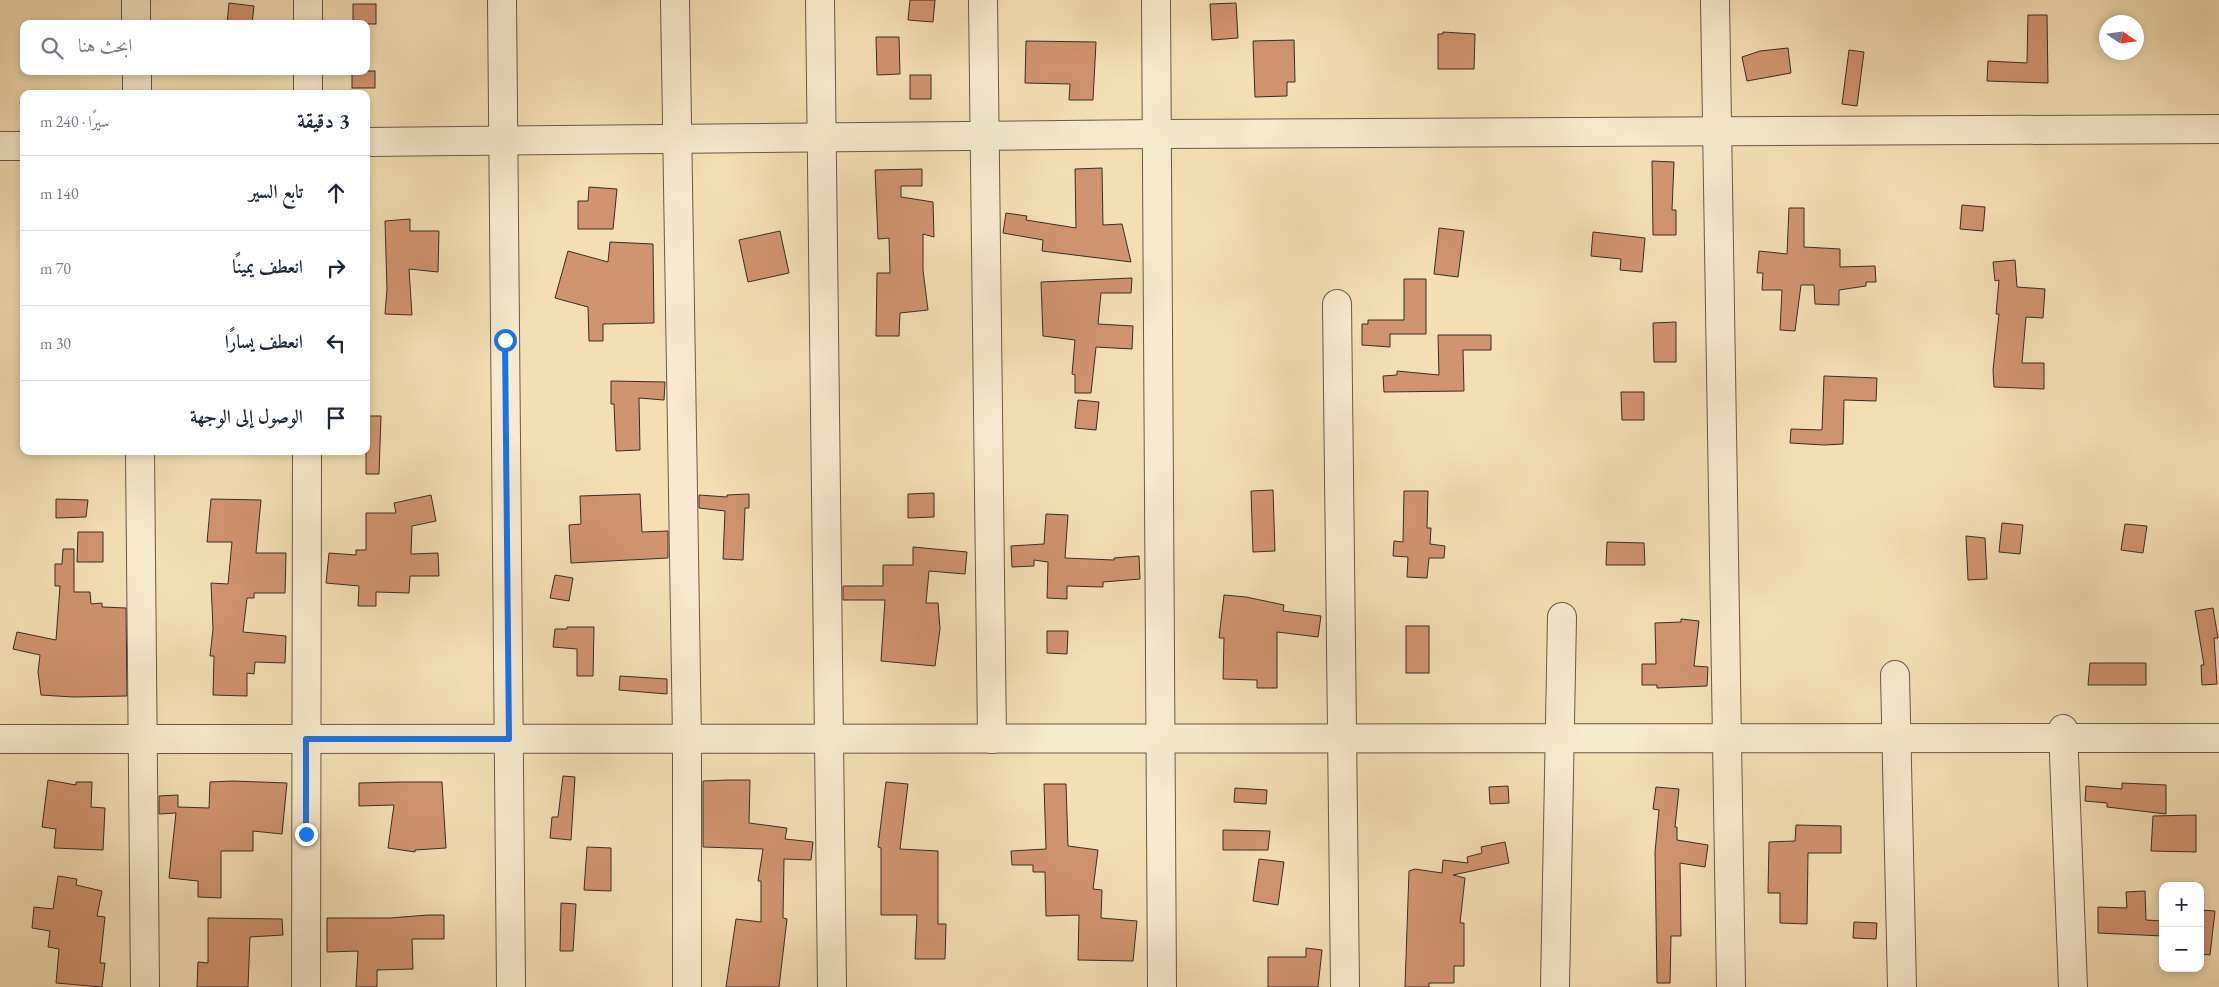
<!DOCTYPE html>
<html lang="ar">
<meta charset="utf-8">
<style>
:root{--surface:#fff;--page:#f2f2f3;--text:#1f2937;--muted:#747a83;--line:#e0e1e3}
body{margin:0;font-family:"EB Garamond",Amiri,serif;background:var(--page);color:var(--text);direction:rtl}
.controls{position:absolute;right:15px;bottom:15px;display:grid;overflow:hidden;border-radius:10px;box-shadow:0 2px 8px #0003}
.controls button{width:45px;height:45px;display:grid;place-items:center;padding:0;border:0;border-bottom:1px solid var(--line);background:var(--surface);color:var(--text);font:25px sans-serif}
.compass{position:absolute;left:2099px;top:15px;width:45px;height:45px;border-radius:50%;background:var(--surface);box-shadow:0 2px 8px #0003;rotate:103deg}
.stop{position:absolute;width:15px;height:15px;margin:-11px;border:4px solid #1a73e8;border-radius:50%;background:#fff}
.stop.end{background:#1a73e8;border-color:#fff;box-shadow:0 1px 5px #0008}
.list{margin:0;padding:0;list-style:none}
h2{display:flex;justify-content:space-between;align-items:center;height:65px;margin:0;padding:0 20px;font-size:21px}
h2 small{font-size:16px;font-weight:400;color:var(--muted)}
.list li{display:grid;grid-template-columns:32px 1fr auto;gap:15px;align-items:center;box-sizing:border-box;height:75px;padding:0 20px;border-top:1px solid var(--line)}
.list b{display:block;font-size:19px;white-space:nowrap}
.list em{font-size:16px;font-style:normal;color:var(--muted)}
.icon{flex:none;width:28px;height:28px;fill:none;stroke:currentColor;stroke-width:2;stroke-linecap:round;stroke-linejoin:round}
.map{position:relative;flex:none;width:2219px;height:987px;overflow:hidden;direction:ltr}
.search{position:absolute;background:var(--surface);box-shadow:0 2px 8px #0003;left:20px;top:20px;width:350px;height:55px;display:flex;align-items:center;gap:12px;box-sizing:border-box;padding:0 18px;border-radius:10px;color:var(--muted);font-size:19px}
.panel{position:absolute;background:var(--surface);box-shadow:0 2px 8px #0003;left:20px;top:90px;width:350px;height:365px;border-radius:10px;direction:rtl}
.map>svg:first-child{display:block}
</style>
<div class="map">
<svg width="2219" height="987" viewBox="0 0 2219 987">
<rect width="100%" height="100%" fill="#f4dfb4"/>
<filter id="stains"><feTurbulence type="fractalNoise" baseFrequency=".004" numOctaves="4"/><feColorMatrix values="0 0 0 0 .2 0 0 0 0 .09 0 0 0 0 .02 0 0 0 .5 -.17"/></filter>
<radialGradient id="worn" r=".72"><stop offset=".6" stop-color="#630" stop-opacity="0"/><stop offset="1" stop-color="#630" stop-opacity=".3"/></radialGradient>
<g fill="#d19470" stroke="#392d27">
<polygon points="910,0 935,0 933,22 908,20"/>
<polygon points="229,3 254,6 252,24 227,24"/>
<polygon points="1236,3 1238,38 1212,40 1210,4"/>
<rect x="353" y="4" width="23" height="20"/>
<polygon points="2028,15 2047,15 2048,83 1987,81 1988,61 2027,63"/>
<polygon points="1443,32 1475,34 1474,69 1438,69 1438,34 1443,34"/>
<polygon points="876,37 899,37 900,74 877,75"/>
<polygon points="1294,40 1295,82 1287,82 1287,96 1255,97 1253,41"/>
<polygon points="1026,41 1096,42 1093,100 1069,100 1070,84 1025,83"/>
<polygon points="1788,48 1791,73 1747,81 1742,57 1760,51"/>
<polygon points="1849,50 1864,52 1857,106 1842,104"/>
<rect x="352" y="71" width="23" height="17"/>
<rect x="910" y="75" width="21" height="24"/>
<polygon points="1652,161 1674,162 1672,210 1676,210 1676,235 1653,235"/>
<polygon points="1102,168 1103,225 1122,224 1131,262 1042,251 1043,240 1003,233 1006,213 1027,216 1026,220 1076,228 1075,169"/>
<polygon points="922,169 922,186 901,186 901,197 933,202 934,237 923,234 923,270 928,310 900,313 899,336 876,336 877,273 890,273 889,238 878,239 875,170"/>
<polygon points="589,187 617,189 613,229 578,229 578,201 588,201"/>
<polygon points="1962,205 1985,207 1983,231 1960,229"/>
<polygon points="1789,208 1804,208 1804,247 1840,249 1840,267 1875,266 1876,282 1866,282 1866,286 1839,290 1839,305 1815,304 1814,285 1801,285 1795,331 1780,330 1782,290 1762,290 1763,273 1757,273 1759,251 1787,254"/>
<polygon points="410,219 410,231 439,231 438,272 409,269 412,315 385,314 387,289 385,221"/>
<polygon points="1439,228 1464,231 1458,277 1434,274"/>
<polygon points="780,231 789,273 748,282 739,240"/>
<polygon points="1593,232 1645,238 1642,272 1620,270 1621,259 1591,256"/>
<polygon points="610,242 653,244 654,323 603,324 603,341 589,341 588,307 555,298 568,251 608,262"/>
<polygon points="2015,260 2017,287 2045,289 2043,318 2026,317 2022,363 2044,363 2044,389 1994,387 1993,370 1999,314 1996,314 1999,280 1995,281 1993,262"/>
<polygon points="1132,278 1131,293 1101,293 1098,324 1133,326 1132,349 1096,347 1091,393 1075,393 1075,375 1072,374 1075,340 1043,336 1041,282"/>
<polygon points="1404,279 1426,279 1426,334 1390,334 1390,347 1362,345 1362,324 1368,324 1368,320 1404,320"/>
<polygon points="1676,322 1676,362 1654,362 1653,323"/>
<polygon points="1438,335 1491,335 1491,350 1463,350 1464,391 1384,392 1383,376 1397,375 1397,371 1439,375"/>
<polygon points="1824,376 1877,378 1876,401 1844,400 1843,444 1824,445 1790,443 1791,429 1822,430"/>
<polygon points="611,381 665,382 664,400 639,398 640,450 616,451 614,404 611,404"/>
<polygon points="1621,392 1644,392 1644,420 1622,420"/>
<polygon points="1078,400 1099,402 1096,430 1075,428"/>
<polygon points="366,416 381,416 379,474 366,474"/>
<polygon points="1273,490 1275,551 1253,552 1251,491"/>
<polygon points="1404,491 1428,491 1427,528 1431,528 1430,544 1445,546 1444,558 1429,558 1427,578 1407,577 1408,557 1393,556 1394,541 1403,542"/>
<polygon points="934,493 934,517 908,518 908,494"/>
<polygon points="640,494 642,532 668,531 668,558 571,563 569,525 581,524 580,496"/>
<polygon points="749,494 749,508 745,508 743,560 723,559 725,511 699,508 699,495 727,497 727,495"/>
<polygon points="431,495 436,521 412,526 411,554 438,553 439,576 410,576 409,593 376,592 376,606 358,606 359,586 326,583 329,553 356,555 356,550 366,550 366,513 396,513 394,503"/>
<polygon points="56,499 88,500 86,517 56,518"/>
<polygon points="211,499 261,500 256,553 286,553 285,593 254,593 254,598 247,598 243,632 286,636 285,663 255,662 254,674 247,673 247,696 213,695 214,656 210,656 213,629 211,583 228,584 232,542 207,542"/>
<polygon points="1046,514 1068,515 1065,558 1114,560 1114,558 1139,556 1140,579 1103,582 1103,587 1067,586 1067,599 1047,598 1048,562 1034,560 1034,566 1012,567 1011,546 1044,544"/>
<polygon points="2002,523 2023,525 2020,554 1999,552"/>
<polygon points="2125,524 2147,526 2143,553 2121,550"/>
<polygon points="78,532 103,532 103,562 77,562"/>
<polygon points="1966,536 1985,538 1987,579 1968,580"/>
<polygon points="1607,542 1644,543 1645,565 1606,565"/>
<polygon points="913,547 967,552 965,574 929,571 926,603 938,603 940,629 935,666 881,661 885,600 843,600 843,586 883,586 883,565 913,565"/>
<polygon points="63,549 74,549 74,592 90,592 91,604 102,603 102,607 126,608 127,696 73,697 41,695 38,672 40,655 13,649 17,632 56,640 60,586 55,586 55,564 62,564"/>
<polygon points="555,575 573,578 569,601 550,598"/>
<polygon points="1224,595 1246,597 1284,605 1283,611 1321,616 1318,637 1277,632 1277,688 1257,688 1257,680 1223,679 1224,638 1219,638"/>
<polygon points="2213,608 2218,638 2214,638 2217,684 2202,685 2201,665 2204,665 2195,611"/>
<polygon points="1681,619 1699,621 1694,666 1708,667 1707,686 1657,688 1657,685 1642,685 1642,664 1656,664 1655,623 1681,622"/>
<rect x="1406" y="626" width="23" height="47"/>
<polygon points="567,627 594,627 593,676 577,676 577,649 553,647 555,629 567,629"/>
<polygon points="1047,631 1068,631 1067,654 1047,653"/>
<polygon points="2090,663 2146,663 2146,685 2088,685"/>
<polygon points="620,676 667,679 667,694 619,690"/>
<polygon points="563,776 575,777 571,840 550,838 552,817 558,817"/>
<polygon points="48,780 76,785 76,782 92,782 91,807 105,808 103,850 54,848 56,829 42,827"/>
<polygon points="728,780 750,780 749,823 787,828 785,839 813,842 811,860 784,859 783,918 787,919 779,987 726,987 736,919 761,922 761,881 758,881 763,849 703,847 703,781"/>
<polygon points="233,781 287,783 282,834 253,831 253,851 221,851 221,898 198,897 198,881 169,878 176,813 159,814 159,796 178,795 178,807 209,808 210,782"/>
<polygon points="400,782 442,782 446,848 415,850 415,852 388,848 394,805 359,806 359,783"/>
<polygon points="886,782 908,784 900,849 938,851 938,924 946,924 945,959 915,959 917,915 881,915 881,848 878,847"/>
<polygon points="2122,783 2166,785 2166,814 2107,807 2107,803 2085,801 2086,786 2122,789"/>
<polygon points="1044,784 1066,784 1068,846 1098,850 1093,889 1102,890 1101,918 1137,921 1133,961 1078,960 1079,915 1046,916 1045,872 1033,872 1033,865 1012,865 1011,851 1046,849"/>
<polygon points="1508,786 1509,803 1490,804 1489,787"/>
<polygon points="1656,787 1679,789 1675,827 1677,827 1677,840 1708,845 1705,867 1680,863 1681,936 1671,936 1670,983 1657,983 1655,852 1659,810 1653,809"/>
<polygon points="1235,788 1267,790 1266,804 1234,802"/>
<polygon points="2196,815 2196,852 2151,851 2153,816"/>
<polygon points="1796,825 1841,826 1841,853 1808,853 1807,924 1780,923 1780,893 1768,893 1769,842 1795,841"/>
<polygon points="1223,830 1270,831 1268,850 1223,850"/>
<polygon points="1505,842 1509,863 1453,875 1465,878 1460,923 1464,923 1464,966 1454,966 1454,983 1429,983 1429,987 1405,987 1409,871 1415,869 1442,873 1443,860 1468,863 1467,857 1482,853 1481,847"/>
<polygon points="587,847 611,848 611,891 584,890"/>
<polygon points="1259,859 1284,862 1278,905 1253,901"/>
<polygon points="58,876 77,879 76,885 102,891 97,916 105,917 100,963 105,963 102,987 56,983 59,949 48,947 50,931 32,928 34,907 53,909"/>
<polygon points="2145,891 2146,920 2163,921 2163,936 2098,933 2098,907 2127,908 2126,892"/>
<polygon points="561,903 576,904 573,951 560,951"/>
<polygon points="2200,910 2215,911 2210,955 2200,954"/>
<polygon points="428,915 444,915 444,939 412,939 413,969 377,970 377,987 356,987 358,951 327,952 327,918 390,918"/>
<polygon points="208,918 282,919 283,935 250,937 248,987 197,987 198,962 208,963"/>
<polygon points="1854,922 1877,923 1876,939 1853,938"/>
<polygon points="1306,948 1322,950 1318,987 1268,987 1268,957 1306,957"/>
</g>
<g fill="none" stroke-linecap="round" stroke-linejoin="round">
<g stroke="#685a4a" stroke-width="30">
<g id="minor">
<polyline points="136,0 136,24"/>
<polyline points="502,0 511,987"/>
<polyline points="675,0 687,739 687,987"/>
<polyline points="820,0 832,987"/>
<polyline points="983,0 992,739"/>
<polyline points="1156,0 1162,987"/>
<polyline points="1715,0 1731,987"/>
<polyline points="308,24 308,0"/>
<polyline points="137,71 137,94"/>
<polyline points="308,94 308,71"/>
<polyline points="366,142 1157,134 2219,129"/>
<polyline points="0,146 24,146"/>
<polyline points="1337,304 1345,987"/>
<polyline points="140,451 145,987"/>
<polyline points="1895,675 1902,987"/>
<polyline points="2063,729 2073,987"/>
<polyline points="0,739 2219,738"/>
<polyline points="306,987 307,451"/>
<polyline points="1555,987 1562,617"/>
</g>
</g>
<use href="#minor" stroke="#f8eace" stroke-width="28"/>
</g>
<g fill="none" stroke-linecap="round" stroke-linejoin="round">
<polyline stroke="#1a73e8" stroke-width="6" points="306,834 306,739 509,739 505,340"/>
</g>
<rect width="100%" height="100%" filter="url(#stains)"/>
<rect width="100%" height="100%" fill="url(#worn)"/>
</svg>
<div class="controls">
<button>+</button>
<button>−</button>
</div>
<svg class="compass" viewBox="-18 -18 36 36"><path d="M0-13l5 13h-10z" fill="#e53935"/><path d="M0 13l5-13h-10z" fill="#747a83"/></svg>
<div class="stop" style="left:505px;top:340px"></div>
<div class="stop end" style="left:306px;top:834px"></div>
<div class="search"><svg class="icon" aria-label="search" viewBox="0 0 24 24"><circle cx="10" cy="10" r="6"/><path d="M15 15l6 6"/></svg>ابحث هنا</div>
<section class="panel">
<h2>3 دقيقة<small>سيرًا · 240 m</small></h2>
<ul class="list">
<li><svg class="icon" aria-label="ahead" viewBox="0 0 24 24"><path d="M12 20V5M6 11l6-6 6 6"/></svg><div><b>تابع السير</b></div><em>140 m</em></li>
<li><svg class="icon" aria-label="right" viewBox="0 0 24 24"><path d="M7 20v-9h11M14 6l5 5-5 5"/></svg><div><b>انعطف يمينًا</b></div><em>70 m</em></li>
<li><svg class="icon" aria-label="left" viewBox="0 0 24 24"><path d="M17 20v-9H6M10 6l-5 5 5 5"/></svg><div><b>انعطف يسارًا</b></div><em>30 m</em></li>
<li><svg class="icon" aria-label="arrive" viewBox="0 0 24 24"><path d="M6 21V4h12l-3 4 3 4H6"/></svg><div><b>الوصول إلى الوجهة</b></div></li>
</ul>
</section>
</div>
